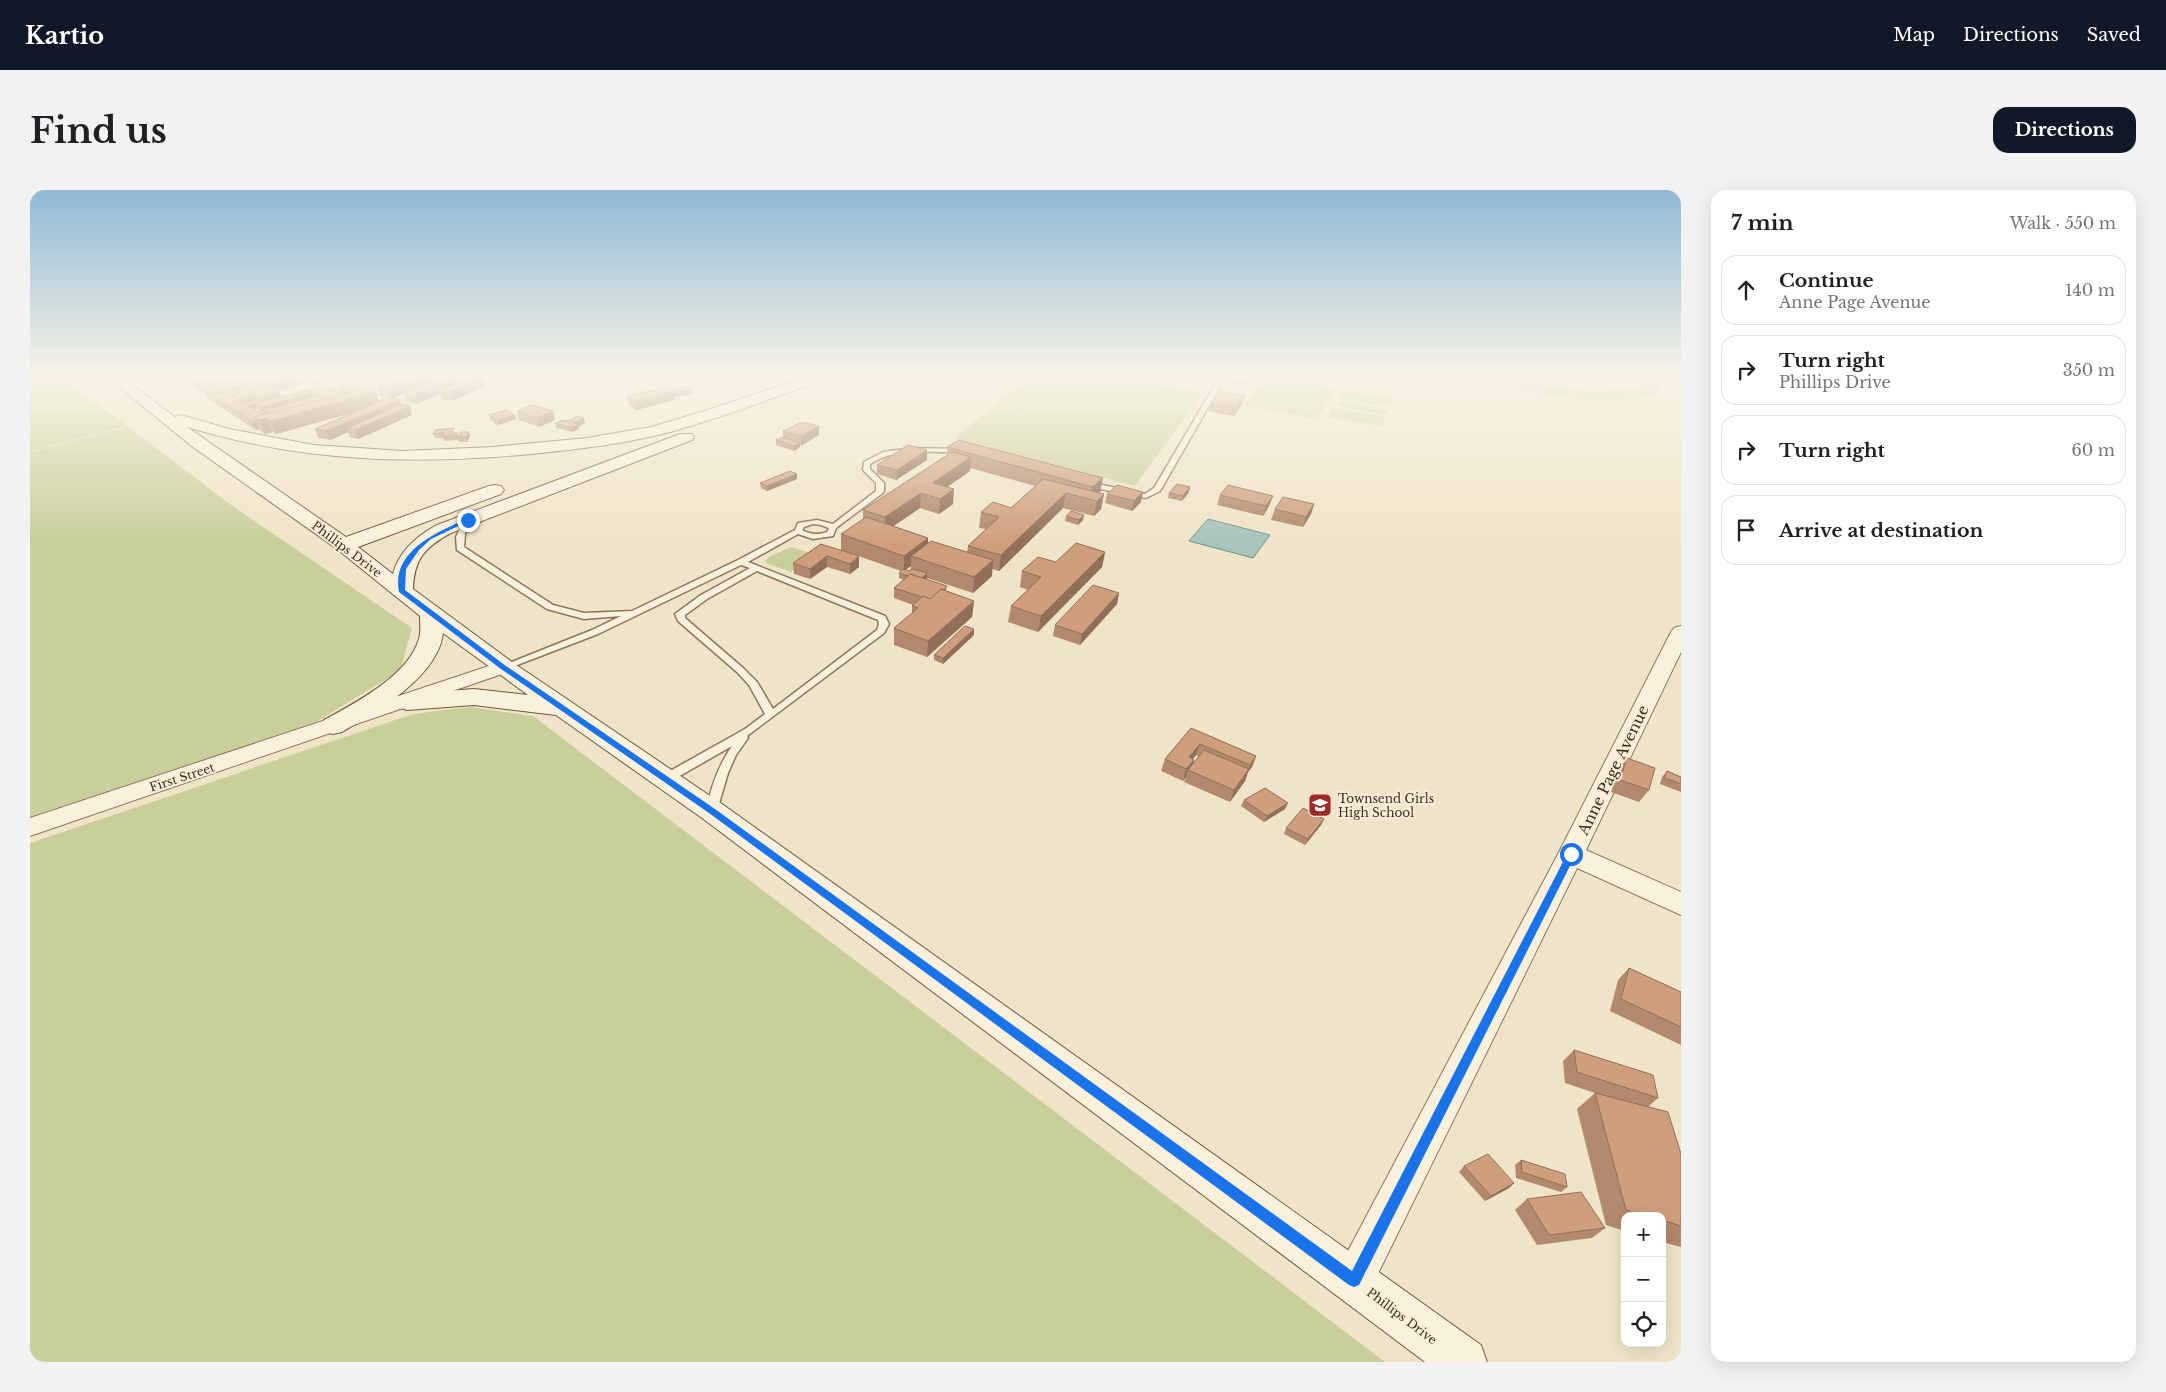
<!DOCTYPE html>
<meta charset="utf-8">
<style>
:root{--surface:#fff;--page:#f2f2f2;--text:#202124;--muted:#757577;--line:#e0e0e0;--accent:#111827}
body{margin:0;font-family:"Libre Baskerville",serif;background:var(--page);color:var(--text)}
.controls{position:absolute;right:15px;bottom:15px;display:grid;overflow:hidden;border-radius:10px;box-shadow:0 5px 20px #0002}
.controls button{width:45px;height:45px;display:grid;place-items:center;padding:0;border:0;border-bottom:1px solid var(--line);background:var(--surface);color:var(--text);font:25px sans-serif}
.stop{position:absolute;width:15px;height:15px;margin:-11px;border:4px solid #1a73e8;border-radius:50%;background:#fff}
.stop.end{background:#1a73e8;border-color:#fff;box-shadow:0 1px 5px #0008}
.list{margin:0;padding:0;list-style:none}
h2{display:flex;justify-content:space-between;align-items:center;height:65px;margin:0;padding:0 20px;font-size:21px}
h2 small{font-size:16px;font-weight:400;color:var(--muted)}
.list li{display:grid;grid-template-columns:32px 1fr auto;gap:15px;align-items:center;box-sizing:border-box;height:70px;margin:0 10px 10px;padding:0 10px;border:1px solid var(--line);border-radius:15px}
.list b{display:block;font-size:19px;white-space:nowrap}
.list p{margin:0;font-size:16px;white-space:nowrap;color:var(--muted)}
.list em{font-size:16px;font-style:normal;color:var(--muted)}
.icon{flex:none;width:28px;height:28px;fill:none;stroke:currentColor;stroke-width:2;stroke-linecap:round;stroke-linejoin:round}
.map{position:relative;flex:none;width:1651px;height:1172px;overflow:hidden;border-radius:15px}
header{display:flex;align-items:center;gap:30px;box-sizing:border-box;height:70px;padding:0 25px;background:var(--accent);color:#fff}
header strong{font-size:24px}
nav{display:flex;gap:28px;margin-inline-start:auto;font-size:18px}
.intro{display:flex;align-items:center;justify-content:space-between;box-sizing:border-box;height:120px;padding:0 30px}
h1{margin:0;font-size:35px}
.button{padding:12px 22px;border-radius:15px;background:var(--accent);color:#fff;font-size:18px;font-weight:700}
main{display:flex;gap:30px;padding:0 30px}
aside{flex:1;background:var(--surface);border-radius:15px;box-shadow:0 5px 20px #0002}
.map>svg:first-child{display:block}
</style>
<header>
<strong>Kartio</strong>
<nav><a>Map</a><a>Directions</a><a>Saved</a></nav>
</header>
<div class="intro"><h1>Find us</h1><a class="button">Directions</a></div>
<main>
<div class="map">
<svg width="1651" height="1172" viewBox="0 0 1651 1172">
<rect width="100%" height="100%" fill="#f0e4c8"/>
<g fill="#c9cf9b">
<polygon points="0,188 33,188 97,236 0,261"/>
<polygon points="999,188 1092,188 1172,203 1105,296 925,248"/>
<polygon points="1237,188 1249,188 1305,198 1287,229 1214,215"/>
<path d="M1453 188H1488L1523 196 1560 201 1598 200 1608 198 1614 188H1635L1625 205C1569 216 1507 208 1453 188Z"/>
<polygon points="1312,200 1364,209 1360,217 1308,208"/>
<polygon points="1310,211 1358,220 1355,225 1307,216"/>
<polygon points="1302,218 1355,227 1352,236 1298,227"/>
<polygon points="98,237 201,315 382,438 370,481 276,538 0,629 0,262"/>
<polygon points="761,357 780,363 782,367 761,382 738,374 735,371 739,367"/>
<polygon points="440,517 503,526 1355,1172 0,1172 0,653 383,524"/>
</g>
<polygon fill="#a9c4bc" stroke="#6f938a" points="1178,329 1240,345 1223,368 1159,351"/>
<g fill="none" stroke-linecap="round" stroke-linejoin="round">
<g stroke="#8d765c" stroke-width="3">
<g id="service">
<polygon points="1189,188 1195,188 1130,301 1116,308 1055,296 1055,292 1058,292 1115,304 1124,298"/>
<path d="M882 258 931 259 934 261 931 263C901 262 866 257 840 274V279L854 293V302L806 338 803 346 783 349 768 344 718 372 855 426 859 434 854 443 717 546 718 548 706 565 698 583 686 624H678L676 621C681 597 688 576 702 556L641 591H633L631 588 633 585 715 539 735 524 719 495 707 482 648 431 645 424 671 405 720 378 711 375 568 444 477 479 474 480 469 477 562 440 591 426 554 429 517 419 427 360 426 347 435 328 442 330 435 344 434 357 523 415 554 423 602 421 708 370 765 340 768 333 787 330 803 334 846 301V293L833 280 834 272 853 262ZM783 334 791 335 799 338 797 342C788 345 781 345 772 340L774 337ZM727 381 848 430 849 434 847 440 743 519 727 492 713 478 655 428V425L677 409Z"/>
</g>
</g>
<g stroke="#8d765c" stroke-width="2">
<g id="minor">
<polygon points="1651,436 1651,462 1556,660 1651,702 1651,725 1547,678 1338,1104 1324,1109 1310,1104 1305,1090 1310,1076 1528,664 1641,442 1644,438"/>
<polygon points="474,471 481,473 484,477 481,481 0,646 0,628"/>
</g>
</g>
<g stroke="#6f573f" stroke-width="2">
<path id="secondary" d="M78 188H93L145 227 151 225 199 239 284 255 373 261 463 257 557 248 621 237 668 223 773 188H793L791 191C741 208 692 228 640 242 595 254 548 259 502 264 383 275 273 272 157 237L316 347 459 296 465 295 471 296 474 300 471 304 328 357 363 384C369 361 387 346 407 335L650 244H662L664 247 662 250 421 343C395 357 384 369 383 399L482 472 692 614 1451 1155 1457 1172H1395L672 628 526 525 444 515 377 520 368 517 364 512 368 507 377 504 444 499 498 505 413 443C408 487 346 522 312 542L303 544 294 542 290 536 294 530C325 513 378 486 389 449 391 442 390 434 390 426L307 359 163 257Z"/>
</g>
<use href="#service" fill="#faf1dc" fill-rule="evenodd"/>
<use href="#minor" fill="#faf1dc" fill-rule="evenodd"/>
<use href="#secondary" fill="#faf1dc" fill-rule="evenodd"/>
</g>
<g fill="#b2896c" fill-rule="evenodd">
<path d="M156 188H242H236L238 190 245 188H291L292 192 285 194 279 191 246 201 250 207 280 202 279 200 299 198 312 200 310 196 346 202 349 211 357 208 350 206 347 198 437 188V189L455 196 422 211 412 209 411 204 386 214 377 212 374 203 362 208 370 210 371 214 382 225 328 249 320 247 318 242 300 250 288 248 285 239 321 223 246 244 243 242 235 244 230 241V239L226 240 186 214 185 212 177 208 176 204 170 201V200L159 195ZM228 218 229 222 234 225H233L224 220Z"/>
<polygon points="1219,188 1215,196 1200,193 1202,189"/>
<polygon points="641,200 663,204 644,207 645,210 606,220 599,215 597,206"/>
<polygon points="1215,205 1212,214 1204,226 1178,221 1181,213"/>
<polygon points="487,221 525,230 509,237 489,230"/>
<polygon points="459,225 485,225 486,229 468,235 460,230"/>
<polygon points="554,228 555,233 549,236 549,239 542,242 526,238 525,233"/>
<polygon points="753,241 789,245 770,255 770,257 764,261 746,255 746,250 753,248"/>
<polygon points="439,242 440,246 437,252 429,252 428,249 427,250 414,251 413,248 405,248 403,244 425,243 428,246"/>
<path d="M917 257 1073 288 1069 303 1074 304 1071 319 1064 326 1033 318 969 381 962 379V386L943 403 897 388 896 389 917 396 916 401 944 411 942 427 897 467 864 455V438L882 424V416L883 415 864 408V398L874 390 869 388V383L871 381 811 360V344L833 330V320L917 265ZM940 278 1005 296 981 318 951 322 949 338 956 339 938 356 937 362 898 353V348L863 336 890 318 909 324 923 314 917 297 940 281ZM881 376V380L879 381 875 380Z"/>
<polygon points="897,270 866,290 847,284 847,275"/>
<polygon points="767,289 737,301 731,298 730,293"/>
<polygon points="1159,302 1152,311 1138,308 1139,303"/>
<polygon points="1077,304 1111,312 1102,321 1075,313"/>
<polygon points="1190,305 1239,316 1233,326 1187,315"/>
<polygon points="1284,314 1281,324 1273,337 1241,330 1245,319"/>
<polygon points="1036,326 1053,330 1048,335 1035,331"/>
<polygon points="791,354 829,377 820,384 797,377 780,389 764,384 763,373"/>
<polygon points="1075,362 1072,377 1008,442 978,432 981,416 998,400 990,397 992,381 1026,372"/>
<polygon points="1089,403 1087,414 1050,455 1023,446 1025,435"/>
<polygon points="944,445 913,474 904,470 904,465"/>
<path d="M1161 538 1226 566 1222 577 1218 582 1215 591 1200 612 1154 592 1156 587 1153 591 1131 581 1135 569ZM1166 565 1169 567 1163 574 1164 570 1163 569Z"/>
<polygon points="1597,568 1619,600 1609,612 1581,602 1588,580"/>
<polygon points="1637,581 1651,587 1651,602 1630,594 1632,587"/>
<polygon points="1214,610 1255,619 1234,632 1211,616"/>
<polygon points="1291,635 1275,655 1254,644 1256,638"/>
<polygon points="1599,778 1651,802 1651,855 1580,821 1588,790"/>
<polygon points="1544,860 1628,908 1618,917 1651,964 1651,1057 1632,1052 1632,1026 1595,1026 1595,1041 1576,1035 1547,919 1565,903 1535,893 1533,871"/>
<polygon points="1491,970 1537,997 1531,1002 1486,988 1485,975"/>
<polygon points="1434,976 1484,993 1479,998 1455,1011 1429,982"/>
<polygon points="1497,1009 1575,1038 1562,1048 1507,1055 1485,1020"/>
</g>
<g fill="#916f58">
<polygon points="179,188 238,188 240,193 260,188 278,188 279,191 230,206 226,204 230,213 236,216 232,207 249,202 252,211 282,203 285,212 346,202 350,215 246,244 240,231 243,224 235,220 238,225 235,226 232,217 227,214 226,214 228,218 218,221 183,206 182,204 177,201 175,197 166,193 169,200 165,191"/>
<polygon points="283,188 291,188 292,192 285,194"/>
<polygon points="391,188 413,188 360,209 357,200"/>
<polygon points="426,188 437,188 438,192 410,200 411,204 386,214 384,205"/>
<polygon points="453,188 455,196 422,211 419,202"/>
<polygon points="662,200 663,204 644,207 645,210 606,220 605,211 644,201"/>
<polygon points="1215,205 1212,214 1204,226 1207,217"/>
<polygon points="370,210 372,219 317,238 318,242 300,250 296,241"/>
<polygon points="380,216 382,225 328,249 325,240"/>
<polygon points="523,221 525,230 509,237 507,228"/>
<polygon points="485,225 486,229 468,235 467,230"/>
<polygon points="236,227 243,242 235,244 229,230"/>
<polygon points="554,228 555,233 549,236 549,239 542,242 541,238 544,233"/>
<polygon points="226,230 230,239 226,240 222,231"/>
<polygon points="789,236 789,245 771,256 771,246"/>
<polygon points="439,242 440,246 437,252 436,247"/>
<polygon points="770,253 770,257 764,261 764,256"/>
<polygon points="897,260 897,270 866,290 867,280"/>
<polygon points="941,267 940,281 903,307 903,293"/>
<polygon points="767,284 767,289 737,301 737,296"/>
<polygon points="1073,288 1070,303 1061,310 1060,310 1062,297"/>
<polygon points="1160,297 1159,302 1152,311 1153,306"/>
<polygon points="924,299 923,314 909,324 910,309"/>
<polygon points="1113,302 1111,312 1102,321 1104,311"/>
<polygon points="891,303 890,318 855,342 855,327"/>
<polygon points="1036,303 1033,318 969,381 971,365"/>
<polygon points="1074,304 1071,319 1064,326 1067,311"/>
<polygon points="1243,306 1239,316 1233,326 1236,316"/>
<polygon points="1284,314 1281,324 1273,337 1276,327"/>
<polygon points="1054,325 1053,330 1048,335 1049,330"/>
<polygon points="898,348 898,363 881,366 881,376 874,381 874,366"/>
<polygon points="1075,362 1072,377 1008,442 1011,426"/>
<polygon points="797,366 797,377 780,389 780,379"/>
<polygon points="829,366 829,377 820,384 820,374"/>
<polygon points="963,370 962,386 943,403 944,387"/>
<polygon points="897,383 897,389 890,395 890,390"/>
<polygon points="1089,403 1087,414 1050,455 1052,444"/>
<polygon points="944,411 942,427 897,467 898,451"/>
<polygon points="944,439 944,445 913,474 913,468"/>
<polygon points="1170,554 1166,565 1155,579 1159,567"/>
<polygon points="1226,566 1222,577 1218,582 1215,591 1200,612 1204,600 1216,584 1220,575"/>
<polygon points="1164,570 1161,581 1158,580 1156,587 1153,591 1156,579"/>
<polygon points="1258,613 1255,619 1234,632 1237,626"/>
<polygon points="1294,629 1291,635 1275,655 1278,649"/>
<polygon points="1484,993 1479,998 1455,1011 1461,1006"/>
</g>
<g fill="#cf9f7d" stroke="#916f58">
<polygon points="158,188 179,188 165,191"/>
<polygon points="186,188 213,188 175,197 166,193"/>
<polygon points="214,188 238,188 182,204 173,199"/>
<polygon points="245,188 260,188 200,205 235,196 249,202 232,207 226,204 207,209 233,225 224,227 226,230 222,231 182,206"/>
<polygon points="375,188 391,188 357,200 347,198"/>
<polygon points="412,188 426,188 384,205 374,203"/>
<polygon points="439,188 453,188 419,202 410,200"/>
<polygon points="1202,188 1218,188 1216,191 1202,189"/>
<polygon points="319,194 330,199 321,202 310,196"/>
<polygon points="294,196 311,204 296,208 279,200"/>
<polygon points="653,196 662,200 644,203 644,201 641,200"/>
<polygon points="305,197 317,203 311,204 299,198"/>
<polygon points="337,197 346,202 240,231 237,228 229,230 224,227"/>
<polygon points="636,197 644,201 605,211 597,206"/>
<polygon points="276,200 282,203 232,217 225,213"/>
<polygon points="1189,201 1215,205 1207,217 1181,213"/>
<polygon points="286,206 293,209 241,223 235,220"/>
<polygon points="359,207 370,210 296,241 285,239"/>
<polygon points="228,209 232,211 218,216 214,213"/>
<polygon points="372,214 380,216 325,240 317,238"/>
<polygon points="502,215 523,221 507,228 487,221"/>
<polygon points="477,220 485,225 467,230 459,225"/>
<polygon points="548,226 554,228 544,233 548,234 541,238 525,233 534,230 538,231"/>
<polygon points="772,232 789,236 771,246 753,241"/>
<polygon points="424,238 422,243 428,243 426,245 413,246 414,243 403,244 405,240"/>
<polygon points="431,242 439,242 436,247 427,247"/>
<polygon points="752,247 770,253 764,256 746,250"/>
<polygon points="929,250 1073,288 1062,297 917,257"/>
<polygon points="878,255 897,260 867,280 847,275"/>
<polygon points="922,262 941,267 903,293 924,299 910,309 891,303 855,327 833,320"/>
<polygon points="760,281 767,284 737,296 730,293"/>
<polygon points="1013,289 1074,304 1067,311 1036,303 971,365 938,356 969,327 951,322 963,312 981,318"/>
<polygon points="1147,294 1160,297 1153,306 1139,303"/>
<polygon points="1087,295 1113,302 1104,311 1077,304"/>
<polygon points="1198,295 1243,306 1236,316 1190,305"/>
<polygon points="1253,307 1284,314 1276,327 1245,319"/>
<polygon points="1041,321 1054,325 1049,330 1036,326"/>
<polygon points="836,327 898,348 874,366 811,344"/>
<polygon points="901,351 963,370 944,387 881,366"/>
<polygon points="1046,353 1075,362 1011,426 981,416 1011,387 992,381 1008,367 1026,372"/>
<polygon points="791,354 829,366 820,374 797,366 780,379 763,373"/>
<polygon points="873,379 879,381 882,379 897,383 892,388 880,384 878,386 869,383"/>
<polygon points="880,384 917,396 913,400 911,399 900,409 893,406 892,407 864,398"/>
<polygon points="1063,395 1089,403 1052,444 1025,435"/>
<polygon points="911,399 944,411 898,451 864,438 888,418 882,416 893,406 900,409"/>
<polygon points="935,436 944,439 913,468 904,465"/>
<polygon points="1161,538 1226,566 1220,575 1170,554 1159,567 1164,570 1156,579 1135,569"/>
<polygon points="1174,560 1219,579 1204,600 1158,580"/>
<polygon points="1597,568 1625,578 1619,600 1590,590"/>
<polygon points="1637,581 1651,587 1651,594 1634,588"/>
<polygon points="1235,598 1258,613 1237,626 1214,610"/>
<polygon points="1273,618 1294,629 1278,649 1256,638"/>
<polygon points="1599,778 1651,802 1651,837 1591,809"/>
<polygon points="1544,860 1623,885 1628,908 1547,882"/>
<polygon points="1565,903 1638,922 1651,964 1651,1036 1632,1030 1632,1026 1616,1026 1596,1020"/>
<polygon points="1458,964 1484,993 1461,1006 1434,976"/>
<polygon points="1491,970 1535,984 1537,997 1492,982"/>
<polygon points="1551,1002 1575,1038 1519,1045 1497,1009"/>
</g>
<linearGradient id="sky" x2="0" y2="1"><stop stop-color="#8fbad6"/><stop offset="0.53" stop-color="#f8f3e6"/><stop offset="1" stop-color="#f8f3e6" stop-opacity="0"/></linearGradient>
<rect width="1651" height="352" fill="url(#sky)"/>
<path fill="#1a73e8" d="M436 329 441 330 401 349 389 360 376 379 375 400 476 476 685 619 1322 1081 1537 664 1541 661 1545 662 1546 664 1329 1095 1324 1097 1319 1095 679 623 471 479 369 402C361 361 406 343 436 329Z"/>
<defs>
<g id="school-square" transform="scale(1.25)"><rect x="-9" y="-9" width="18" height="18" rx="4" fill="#9e2a2b" stroke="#f7eed8"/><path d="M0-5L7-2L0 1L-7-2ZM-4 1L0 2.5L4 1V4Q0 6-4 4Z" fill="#fff"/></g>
</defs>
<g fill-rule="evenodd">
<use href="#school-square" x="1290" y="615"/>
</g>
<g text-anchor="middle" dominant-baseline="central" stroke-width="4" stroke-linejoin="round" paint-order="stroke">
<g font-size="12" fill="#3d2e20" stroke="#f7eed8">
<text transform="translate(317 359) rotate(37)">Phillips Drive</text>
<text transform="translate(152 587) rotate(-18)">First Street</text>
<text transform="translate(1372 1126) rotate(37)">Phillips Drive</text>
</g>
<g font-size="12" fill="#3d2e20" stroke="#f7eed8" text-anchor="start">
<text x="1308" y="608">Townsend Girls<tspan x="1308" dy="14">High School</tspan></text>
</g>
<g font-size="15" fill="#3d2e20" stroke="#f7eed8">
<text transform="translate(1583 580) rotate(-64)">Anne Page Avenue</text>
</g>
</g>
</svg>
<div class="controls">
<button>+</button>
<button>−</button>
<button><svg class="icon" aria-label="locate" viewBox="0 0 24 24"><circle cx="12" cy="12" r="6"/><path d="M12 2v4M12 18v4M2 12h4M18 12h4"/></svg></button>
</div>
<div class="stop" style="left:1541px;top:664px"></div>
<div class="stop end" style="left:438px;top:330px"></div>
</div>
<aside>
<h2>7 min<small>Walk · 550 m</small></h2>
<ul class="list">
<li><svg class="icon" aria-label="ahead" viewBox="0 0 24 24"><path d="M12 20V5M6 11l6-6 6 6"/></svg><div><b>Continue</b><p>Anne Page Avenue</p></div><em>140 m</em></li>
<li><svg class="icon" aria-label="right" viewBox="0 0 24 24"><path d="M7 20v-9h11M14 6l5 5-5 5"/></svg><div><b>Turn right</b><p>Phillips Drive</p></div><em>350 m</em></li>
<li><svg class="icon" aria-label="right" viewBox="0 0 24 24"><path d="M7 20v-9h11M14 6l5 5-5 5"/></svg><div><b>Turn right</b></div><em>60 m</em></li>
<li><svg class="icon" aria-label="arrive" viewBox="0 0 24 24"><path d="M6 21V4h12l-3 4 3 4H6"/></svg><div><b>Arrive at destination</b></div></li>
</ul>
</aside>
</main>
